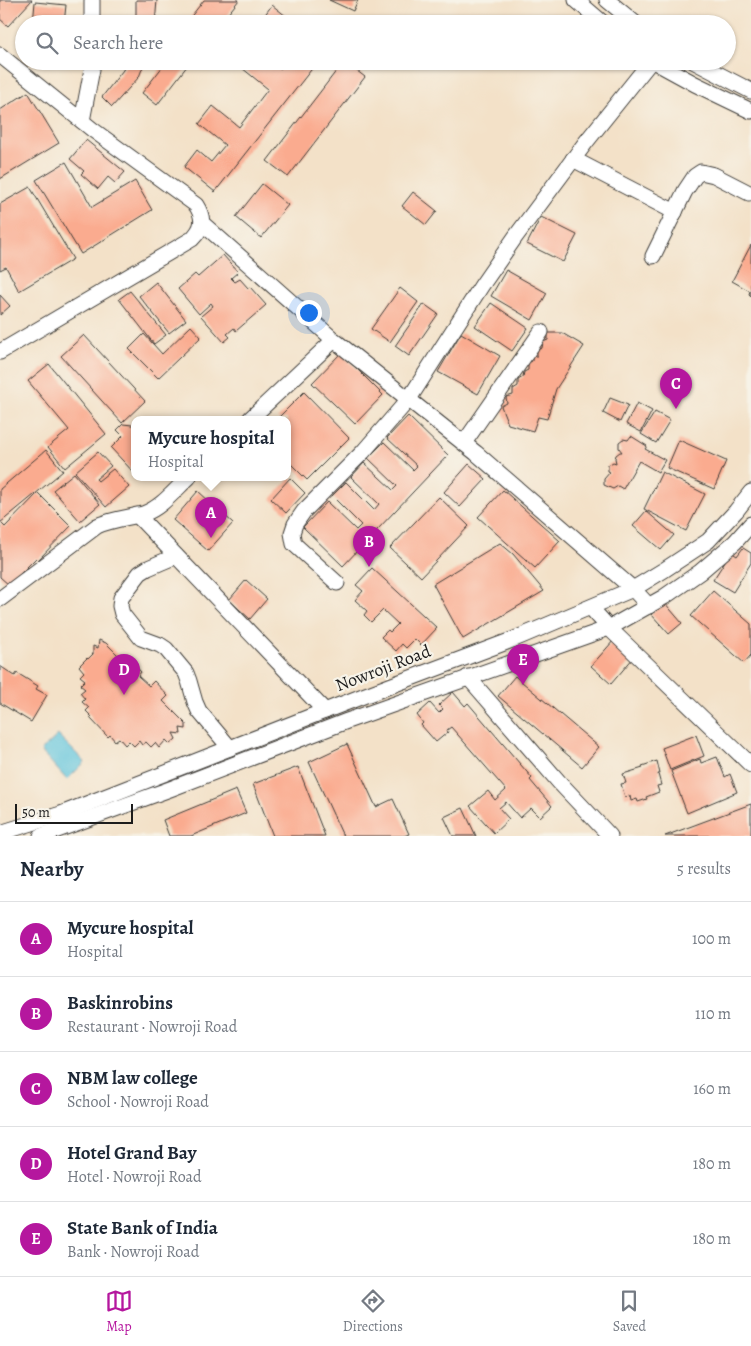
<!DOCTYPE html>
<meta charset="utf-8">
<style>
:root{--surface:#fff;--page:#f6f6f7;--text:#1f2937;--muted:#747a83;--line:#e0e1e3;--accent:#b5179e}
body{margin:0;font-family:Alegreya,serif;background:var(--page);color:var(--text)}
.scale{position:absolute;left:15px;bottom:12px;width:118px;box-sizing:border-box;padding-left:5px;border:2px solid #1c1c1c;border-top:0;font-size:14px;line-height:18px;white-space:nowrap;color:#1c1c1c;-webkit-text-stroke:4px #f7f3e8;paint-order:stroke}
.you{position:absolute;left:308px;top:312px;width:18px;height:18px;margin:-12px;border:4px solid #fff;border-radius:50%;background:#1a73e8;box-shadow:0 0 0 8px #1a73e833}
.badge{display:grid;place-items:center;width:32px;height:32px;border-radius:50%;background:var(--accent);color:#fff;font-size:16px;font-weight:700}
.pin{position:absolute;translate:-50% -41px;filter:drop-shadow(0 1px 2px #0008)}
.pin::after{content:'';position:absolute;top:26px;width:18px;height:15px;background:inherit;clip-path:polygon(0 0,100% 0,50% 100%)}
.popup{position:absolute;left:131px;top:416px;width:160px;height:65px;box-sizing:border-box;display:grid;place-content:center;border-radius:10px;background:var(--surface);filter:drop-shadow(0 1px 4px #0005);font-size:16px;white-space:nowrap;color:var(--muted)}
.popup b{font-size:19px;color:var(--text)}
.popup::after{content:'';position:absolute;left:50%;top:100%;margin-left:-10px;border:10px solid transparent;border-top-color:var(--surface)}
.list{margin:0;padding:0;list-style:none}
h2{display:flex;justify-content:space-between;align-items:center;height:65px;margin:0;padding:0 20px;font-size:21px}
h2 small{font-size:16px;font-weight:400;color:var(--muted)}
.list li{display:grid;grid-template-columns:32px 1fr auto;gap:15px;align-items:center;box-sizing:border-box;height:75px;padding:0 20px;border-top:1px solid var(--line)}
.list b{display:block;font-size:19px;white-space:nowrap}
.list p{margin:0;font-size:16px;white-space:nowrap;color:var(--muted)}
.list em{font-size:16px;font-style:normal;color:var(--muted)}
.icon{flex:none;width:28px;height:28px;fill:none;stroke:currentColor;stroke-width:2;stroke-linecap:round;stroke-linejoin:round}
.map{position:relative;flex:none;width:751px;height:836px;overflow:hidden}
.search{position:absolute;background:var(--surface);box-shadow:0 1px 4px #0004;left:15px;right:15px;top:15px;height:55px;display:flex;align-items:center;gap:12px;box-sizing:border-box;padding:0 18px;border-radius:28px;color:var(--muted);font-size:19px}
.sheet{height:440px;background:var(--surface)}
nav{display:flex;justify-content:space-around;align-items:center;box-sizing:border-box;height:70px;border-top:1px solid var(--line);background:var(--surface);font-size:14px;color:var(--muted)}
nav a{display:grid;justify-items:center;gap:2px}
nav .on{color:var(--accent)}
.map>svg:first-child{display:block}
</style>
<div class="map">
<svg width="751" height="836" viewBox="0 0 751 836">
<rect width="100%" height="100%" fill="#f7f3e8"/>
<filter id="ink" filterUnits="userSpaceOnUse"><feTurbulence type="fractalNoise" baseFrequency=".02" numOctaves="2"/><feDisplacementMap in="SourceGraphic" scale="10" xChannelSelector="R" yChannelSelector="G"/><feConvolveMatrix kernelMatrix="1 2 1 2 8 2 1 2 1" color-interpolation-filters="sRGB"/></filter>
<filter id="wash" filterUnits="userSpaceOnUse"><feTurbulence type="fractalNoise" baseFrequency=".0096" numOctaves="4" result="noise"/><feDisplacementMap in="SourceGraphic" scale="20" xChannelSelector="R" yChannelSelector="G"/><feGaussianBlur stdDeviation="1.12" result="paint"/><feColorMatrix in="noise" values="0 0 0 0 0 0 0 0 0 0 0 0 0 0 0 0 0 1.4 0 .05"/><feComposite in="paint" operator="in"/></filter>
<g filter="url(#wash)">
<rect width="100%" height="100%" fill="#f3e1c8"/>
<polygon fill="#5ec4dc" stroke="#3d707c" points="58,735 85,762 67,780 41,751"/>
<g id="blocks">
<g fill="#faab8f">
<polygon points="0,0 32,0 8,26 0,19"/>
<polygon points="136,0 157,0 155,24 136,24"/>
<polygon points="204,0 239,0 220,24 191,24 193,22 189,19"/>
<polygon points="329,0 358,0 353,11"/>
<polygon points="35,2 66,5 64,24 33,24"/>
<polygon points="272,5 296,24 260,24 259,23"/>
<polygon points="127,61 145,61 139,77 112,107 102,97 123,70"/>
<polygon points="167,61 191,61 157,105 142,93"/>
<polygon points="247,61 271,61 280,69 286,61 318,61 215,192 184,167 197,150 211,162 225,145 199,124 213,106 239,127 268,89 242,68"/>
<polygon points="344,61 365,77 288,177 267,161"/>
<polygon points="28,92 59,143 0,179 0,110"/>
<polygon points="86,140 125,172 115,183 108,177 98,189 81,174 84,171 70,159"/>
<polygon points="66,162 92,207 135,181 152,210 81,254 36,180"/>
<polygon points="262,184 288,205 261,238 236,217"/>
<polygon points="30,187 73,259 19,291 6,267 0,270 0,204"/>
<polygon points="413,192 437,211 426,225 402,206"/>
<polygon points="541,217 577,235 563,262 527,244"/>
<polygon points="751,245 751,296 749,294 750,291 732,281"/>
<polygon points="223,255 238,272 231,278 235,282 240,279 248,288 250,287 266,305 236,331 234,328 227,334 230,337 224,342 201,316 213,306 211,303 199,314 178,289 195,274 198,277"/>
<polygon points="506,270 547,293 532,320 491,296"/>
<polygon points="156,282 186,320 169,333 139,296"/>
<polygon points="400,288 418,302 390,342 371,329"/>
<polygon points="130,291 166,335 154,344 119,299"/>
<polygon points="0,295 10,306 0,315"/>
<polygon points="491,303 528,328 512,351 475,326"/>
<polygon points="424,304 438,314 409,356 395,346"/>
<polygon points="191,326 201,337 158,378 129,349 144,334 162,354"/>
<polygon points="461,333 500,356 478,394 438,372"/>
<polygon points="548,333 562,333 584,346 556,389 547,419 538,417 533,431 508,424 501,406 507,403 506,397 513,395 513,389 518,386 518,380 523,377 524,372 528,370 528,363 532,361 532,356 537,356 537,350 542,348 543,342 548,340"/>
<polygon points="84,335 145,401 122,423 61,356"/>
<polygon points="341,353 383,395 355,424 312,383"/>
<polygon points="49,364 106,434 65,468 48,447 69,430 28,381"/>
<polygon points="304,392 349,438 307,480 287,460 287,419 277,419"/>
<polygon points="610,398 628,405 620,422 603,413"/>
<polygon points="637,403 652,411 641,432 626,424"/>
<polygon points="655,412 670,420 656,443 641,434"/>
<polygon points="408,416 448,455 343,566 303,527 327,502 356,530 361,525 332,496 346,482 374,510 379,504 351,477 364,463 393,490 397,486 368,458 384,442 413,470 417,466 387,438"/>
<polygon points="123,424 132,425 135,428 135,474 111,448 123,436 117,430"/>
<polygon points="631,436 647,446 645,449 665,460 658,472 639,461 623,489 618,486 613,489 604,485 604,479 610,472 608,471 608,465 613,462 616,463 615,458 616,455 620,452 622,452 619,448 619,442 623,439 628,440"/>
<polygon points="679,440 726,461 714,489 667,468"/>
<polygon points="46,450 63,471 0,523 0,489"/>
<polygon points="98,452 111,466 96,479 98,481 113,469 129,487 106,507 75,472"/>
<polygon points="469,464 486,479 460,507 444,492"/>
<polygon points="662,472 705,494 686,531 644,509"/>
<polygon points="74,473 100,504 80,521 53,490"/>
<polygon points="290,478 305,493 286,513 271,499"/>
<polygon points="503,490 560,541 535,568 478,517"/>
<polygon points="198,491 233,523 208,551 173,520"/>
<polygon points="38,493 71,526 38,560 36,558 9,585 0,577 0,526 2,524 5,527"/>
<polygon points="439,497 469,526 421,577 390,548"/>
<polygon points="646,511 674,535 661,550 633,526"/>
<polygon points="500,543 513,554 544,591 463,639 433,584"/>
<polygon points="743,548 751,553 751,563 733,592 713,580 731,552 737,556"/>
<polygon points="372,568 437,628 421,645 415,639 406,648 402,644 396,651 381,637 388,630 390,632 398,624 383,610 371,622 364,615 367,611 355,600 363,591 356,585"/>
<polygon points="246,580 267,599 250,619 229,600"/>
<polygon points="713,591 751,624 751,655 744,663 691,616"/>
<polygon points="664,602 682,623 669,634 651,614"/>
<polygon points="99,640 106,643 125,662 128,658 141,672 138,676 149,686 154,681 168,696 163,701 186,724 186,729 180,728 181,734 173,733 176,739 170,744 166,740 159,748 155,743 151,747 146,742 142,745 139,741 134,746 129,741 125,745 119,738 115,741 110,735 108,737 90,718 92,717 86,711 89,708 82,702 85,699 80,693 85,689 80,685 85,680 80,676 84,672 79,666 87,658 88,659 93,654 93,646 98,648"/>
<polygon points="614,640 634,657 611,684 591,666"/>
<polygon points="0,666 15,676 17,673 38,686 36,689 47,695 31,722 0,703"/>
<polygon points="515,676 599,747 582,767 498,696"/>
<polygon points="453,692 465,706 468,703 532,778 530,780 552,806 540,817 531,808 520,818 506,802 499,808 509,819 494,833 470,806 488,791 495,800 506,790 451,727 447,730 448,732 436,742 421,725 423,723 417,715 430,703 439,713 443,709 439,705"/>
<polygon points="696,735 704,756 670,770 662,748"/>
<polygon points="347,744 376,807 393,799 409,834 404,836 343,836 309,762"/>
<polygon points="717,757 725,777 730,774 737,792 687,813 671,771 700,759 701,763"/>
<polygon points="657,761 660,774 658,774 661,785 657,786 659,792 646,797 647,799 638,802 637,799 631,801 630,796 625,797 621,784 626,783 623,774 643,768 642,766"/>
<polygon points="298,767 325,836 273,836 253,784"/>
<polygon points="236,790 246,813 191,836 169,836 163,820"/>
<polygon points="751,804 751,836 665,836"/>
<polygon points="463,808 476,836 453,836 444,817"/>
</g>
</g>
</g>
<g filter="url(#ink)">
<use href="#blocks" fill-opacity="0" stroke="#3c3a36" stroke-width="1"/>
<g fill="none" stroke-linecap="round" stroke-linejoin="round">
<g stroke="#3c3a36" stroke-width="17">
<g id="minor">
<polyline points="576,0 604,24"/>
<polyline points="607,0 636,24"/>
<polyline points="92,24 92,0"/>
<path d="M0 55 93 130 196 205C205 219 203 228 192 239L0 352"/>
<polyline points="653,61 695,84 751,111"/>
<polyline points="693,61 751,91"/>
<polyline points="82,121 92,69 92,61"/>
<polyline points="573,159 675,212"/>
<polyline points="202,223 334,340 476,453 633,589 649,606"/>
<polyline points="653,256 685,191 695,176 701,172 714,175 749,193"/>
<polyline points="250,419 334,340"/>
<polyline points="464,443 541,332"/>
<polyline points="137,515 325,711"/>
<polyline points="176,556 148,568 140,573 121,598 120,606 122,614 141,638 160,645 166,649 186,673 189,681 195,702 199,711 230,748"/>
<polyline points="337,583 294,544 292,533 295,524 304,511 363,452 409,399 482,285 516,236 586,142 651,61"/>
<path d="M0 599 97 526C112 519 128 518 143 514 161 508 175 490 189 477"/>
<polyline points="591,608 609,628 751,765"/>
<polyline points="468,677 559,782 610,836"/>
<polyline points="0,833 61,814 363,696 512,640 633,589 664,570 708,541 736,511 751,492"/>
<polyline points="41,836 170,789 347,721 609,628 664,597 700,572 735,542 751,524"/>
</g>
</g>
<use href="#minor" stroke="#fff" stroke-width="15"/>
</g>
</g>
<g text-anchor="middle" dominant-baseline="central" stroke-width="4.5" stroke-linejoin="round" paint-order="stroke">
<g font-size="18" fill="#1c1c1c" stroke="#f7f3e8">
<text transform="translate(383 668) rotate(-21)">Nowroji Road</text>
</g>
</g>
</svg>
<div class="scale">50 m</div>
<div class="you"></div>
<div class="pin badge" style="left:211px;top:538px">A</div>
<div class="popup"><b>Mycure hospital</b>Hospital</div>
<div class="pin badge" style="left:369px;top:567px">B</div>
<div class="pin badge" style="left:676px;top:409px">C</div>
<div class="pin badge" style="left:124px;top:695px">D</div>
<div class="pin badge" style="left:523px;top:685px">E</div>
<div class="search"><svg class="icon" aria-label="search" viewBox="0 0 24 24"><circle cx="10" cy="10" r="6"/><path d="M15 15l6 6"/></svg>Search here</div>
</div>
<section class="sheet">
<h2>Nearby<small>5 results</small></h2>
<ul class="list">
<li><span class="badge">A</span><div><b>Mycure hospital</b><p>Hospital</p></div><em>100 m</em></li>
<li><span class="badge">B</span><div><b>Baskinrobins</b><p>Restaurant · Nowroji Road</p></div><em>110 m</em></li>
<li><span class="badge">C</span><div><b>NBM law college</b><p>School · Nowroji Road</p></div><em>160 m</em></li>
<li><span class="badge">D</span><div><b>Hotel Grand Bay</b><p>Hotel · Nowroji Road</p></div><em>180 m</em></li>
<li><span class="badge">E</span><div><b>State Bank of India</b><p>Bank · Nowroji Road</p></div><em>180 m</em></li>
</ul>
</section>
<nav>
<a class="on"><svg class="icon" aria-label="map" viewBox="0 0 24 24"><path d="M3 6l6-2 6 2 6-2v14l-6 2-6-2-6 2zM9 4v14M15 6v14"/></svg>Map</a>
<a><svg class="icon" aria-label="directions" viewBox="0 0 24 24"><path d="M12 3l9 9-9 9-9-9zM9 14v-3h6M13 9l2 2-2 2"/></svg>Directions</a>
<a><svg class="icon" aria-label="saved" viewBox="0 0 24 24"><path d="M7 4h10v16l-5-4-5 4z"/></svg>Saved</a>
</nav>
